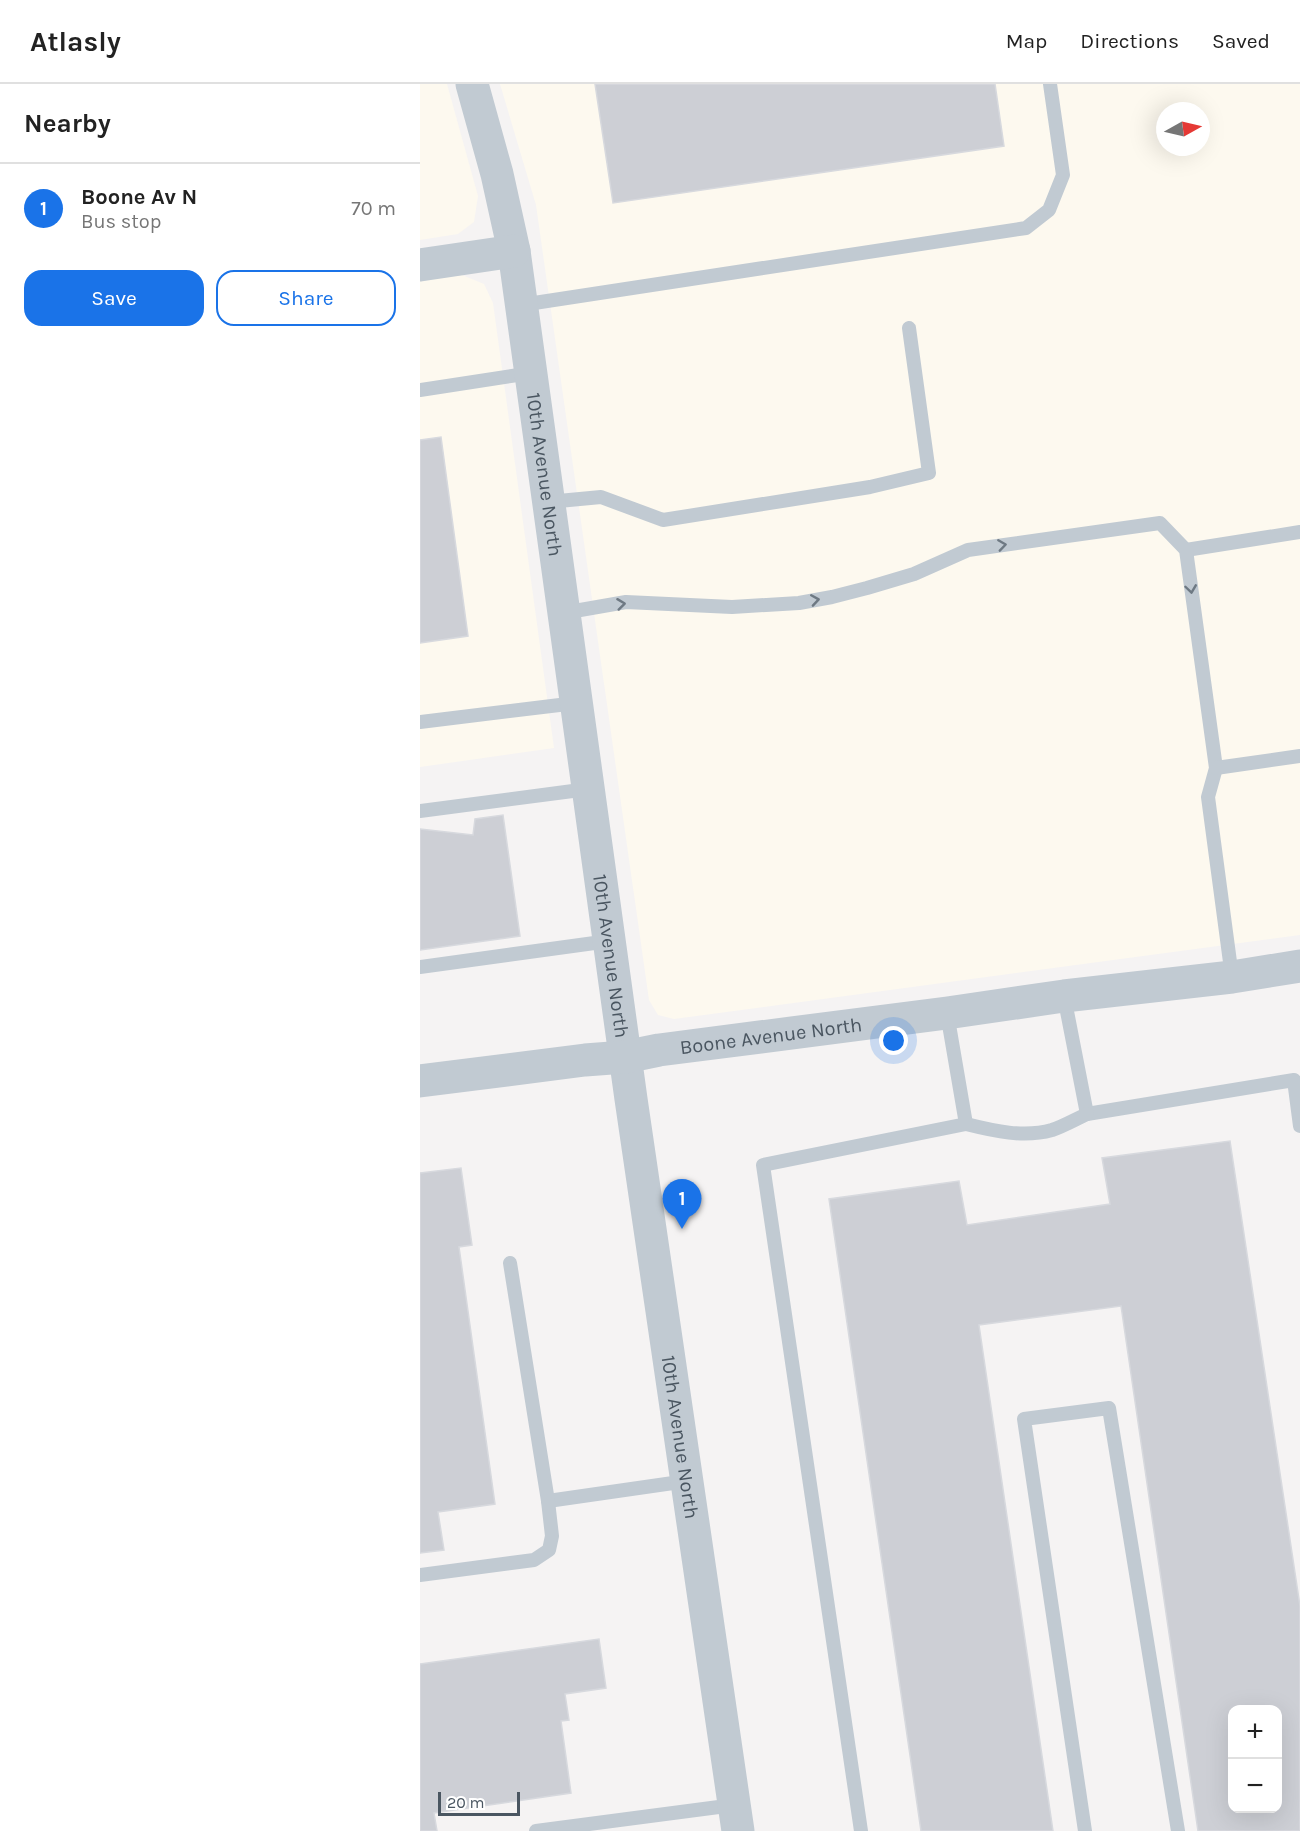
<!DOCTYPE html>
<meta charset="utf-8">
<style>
:root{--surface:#fff;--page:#f6f6f6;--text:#222;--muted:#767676;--line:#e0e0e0;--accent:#1a73e8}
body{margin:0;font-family:Karla,sans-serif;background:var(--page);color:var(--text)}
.controls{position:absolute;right:18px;bottom:18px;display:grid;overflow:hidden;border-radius:12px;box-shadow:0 6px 24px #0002}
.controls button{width:54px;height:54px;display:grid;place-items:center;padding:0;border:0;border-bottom:2px solid var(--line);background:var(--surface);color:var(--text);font:30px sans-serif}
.compass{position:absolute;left:736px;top:18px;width:54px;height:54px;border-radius:50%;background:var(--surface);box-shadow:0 6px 24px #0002;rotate:82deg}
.scale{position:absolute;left:18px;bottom:15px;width:82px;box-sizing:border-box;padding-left:6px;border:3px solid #4a5661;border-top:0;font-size:16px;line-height:21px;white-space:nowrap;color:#4a5661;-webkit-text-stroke:4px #fff;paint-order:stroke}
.you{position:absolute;left:474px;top:957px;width:21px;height:21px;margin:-15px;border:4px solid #fff;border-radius:50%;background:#1a73e8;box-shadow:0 0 0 9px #1a73e833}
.badge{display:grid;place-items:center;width:39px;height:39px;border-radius:50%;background:var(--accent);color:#fff;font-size:20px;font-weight:700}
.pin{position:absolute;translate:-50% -50px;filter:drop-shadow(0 2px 3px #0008)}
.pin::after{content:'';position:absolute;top:32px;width:21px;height:18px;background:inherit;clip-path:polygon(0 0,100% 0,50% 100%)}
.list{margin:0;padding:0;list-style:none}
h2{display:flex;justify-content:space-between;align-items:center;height:78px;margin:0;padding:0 24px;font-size:26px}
h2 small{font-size:20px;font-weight:400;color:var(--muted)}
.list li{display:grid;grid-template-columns:39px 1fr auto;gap:18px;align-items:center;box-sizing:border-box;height:90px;padding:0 24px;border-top:2px solid var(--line)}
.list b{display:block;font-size:22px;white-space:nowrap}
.list p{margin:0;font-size:20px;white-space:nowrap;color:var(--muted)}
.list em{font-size:20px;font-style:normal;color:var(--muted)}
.actions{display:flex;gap:12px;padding:18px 24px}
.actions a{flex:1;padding:14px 0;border:2px solid var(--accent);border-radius:18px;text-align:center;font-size:21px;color:var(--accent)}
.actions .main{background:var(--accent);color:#fff}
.map{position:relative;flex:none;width:880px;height:1747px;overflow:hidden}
header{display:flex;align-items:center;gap:36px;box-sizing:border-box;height:84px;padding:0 30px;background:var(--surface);border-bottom:2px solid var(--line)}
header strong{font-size:28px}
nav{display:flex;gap:33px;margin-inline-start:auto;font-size:21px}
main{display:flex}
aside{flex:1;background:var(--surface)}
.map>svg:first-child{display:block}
</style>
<header>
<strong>Atlasly</strong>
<nav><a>Map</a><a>Directions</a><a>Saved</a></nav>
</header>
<main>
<aside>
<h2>Nearby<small></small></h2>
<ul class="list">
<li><span class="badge">1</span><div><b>Boone Av N</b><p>Bus stop</p></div><em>70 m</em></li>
</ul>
<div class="actions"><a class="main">Save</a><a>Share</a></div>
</aside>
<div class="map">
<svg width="880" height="1747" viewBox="0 0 880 1747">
<rect width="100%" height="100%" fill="#f5f3f3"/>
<g fill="#fdf9ef" fill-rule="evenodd">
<polygon points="0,0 27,0 58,112 54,138 38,150 0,156"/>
<path d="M80 0H880V851L254 935 238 931 229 916 116 121ZM745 27H781V63H745Z"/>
<polygon points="42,191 64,200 73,219 134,664 0,683 0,197"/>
</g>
<g fill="#cdcfd5" stroke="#d7d9de" stroke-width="1.5" fill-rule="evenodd">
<polygon points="175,0 575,0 584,62 193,119"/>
<polygon points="21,353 48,552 0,559 0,356"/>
<polygon points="83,731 100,852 0,866 0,745 53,751 55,735"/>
<path d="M810 1057 880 1522V1747H778L701 1222 559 1241 633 1747H501L409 1115 539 1097 547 1141 690 1120 682 1074ZM812 1626H858V1724H812Z"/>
<polygon points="41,1084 52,1161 39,1163 75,1420 18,1428 24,1466 0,1469 0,1089"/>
<polygon points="179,1555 186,1604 145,1610 149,1636 141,1637 151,1709 14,1729 17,1747 0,1747 0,1580"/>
</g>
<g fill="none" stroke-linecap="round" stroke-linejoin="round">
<g stroke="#c1cad2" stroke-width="14">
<polyline points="101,221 606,144 629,126 643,91 630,0"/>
<polyline points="0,306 111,289"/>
<polyline points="128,418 181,413 243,436 450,403 509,389 489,244"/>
<polyline points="766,466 880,448"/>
<polyline points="143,529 206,518 312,523 379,519 412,513 447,504 494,490 548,466 740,439 766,466 796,684 788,713 812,893"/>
<polyline points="0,638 156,619"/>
<polyline points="796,684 880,672"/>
<polyline points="0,727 168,705"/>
<polyline points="0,883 189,857"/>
<polyline points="644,912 667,1030 874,996 880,1042"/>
<path d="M546 1040C574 1047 604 1054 632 1046 644 1042 656 1035 667 1030"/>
<polyline points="128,1417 267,1397"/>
<polyline points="0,1491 114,1476 129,1466 132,1452 128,1417 90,1179"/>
<polyline points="116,1747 314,1721"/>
<polyline points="441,1747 343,1081 546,1040 527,929"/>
<polyline points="665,1747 604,1335 689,1324 758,1747"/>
</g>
<g stroke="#c1cad2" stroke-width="33">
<path id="s1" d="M52 0 77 90 94 167 211 1015 318 1747"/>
<polyline points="0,181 94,167"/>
<path id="s2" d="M0 997 165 976 205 973 239 966 527 929 644 912 812 893 880 882"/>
</g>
</g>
<defs><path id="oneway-chevron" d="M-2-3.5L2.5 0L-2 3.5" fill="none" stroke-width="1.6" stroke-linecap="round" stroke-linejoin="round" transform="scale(1.5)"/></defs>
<g stroke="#6e7983">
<use href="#oneway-chevron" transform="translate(582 461) rotate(-8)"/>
<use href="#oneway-chevron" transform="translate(771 505) rotate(82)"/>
<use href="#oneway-chevron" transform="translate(395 516) rotate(-9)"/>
<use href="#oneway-chevron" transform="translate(201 520) rotate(-7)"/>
</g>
<g text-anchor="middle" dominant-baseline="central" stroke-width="6" stroke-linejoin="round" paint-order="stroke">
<g font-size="20" fill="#4a5661" stroke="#fff">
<text stroke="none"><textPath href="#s1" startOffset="398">10th Avenue North</textPath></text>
<text stroke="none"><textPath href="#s1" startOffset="884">10th Avenue North</textPath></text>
<text stroke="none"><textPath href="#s2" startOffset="354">Boone Avenue North</textPath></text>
<text stroke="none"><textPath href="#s1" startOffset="1370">10th Avenue North</textPath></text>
</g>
</g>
</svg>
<div class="controls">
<button>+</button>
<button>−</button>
</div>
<svg class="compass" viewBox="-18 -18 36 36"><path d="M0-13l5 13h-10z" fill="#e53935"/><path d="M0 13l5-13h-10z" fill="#767676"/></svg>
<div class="scale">20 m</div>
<div class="you"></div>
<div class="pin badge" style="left:262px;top:1145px">1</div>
</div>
</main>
